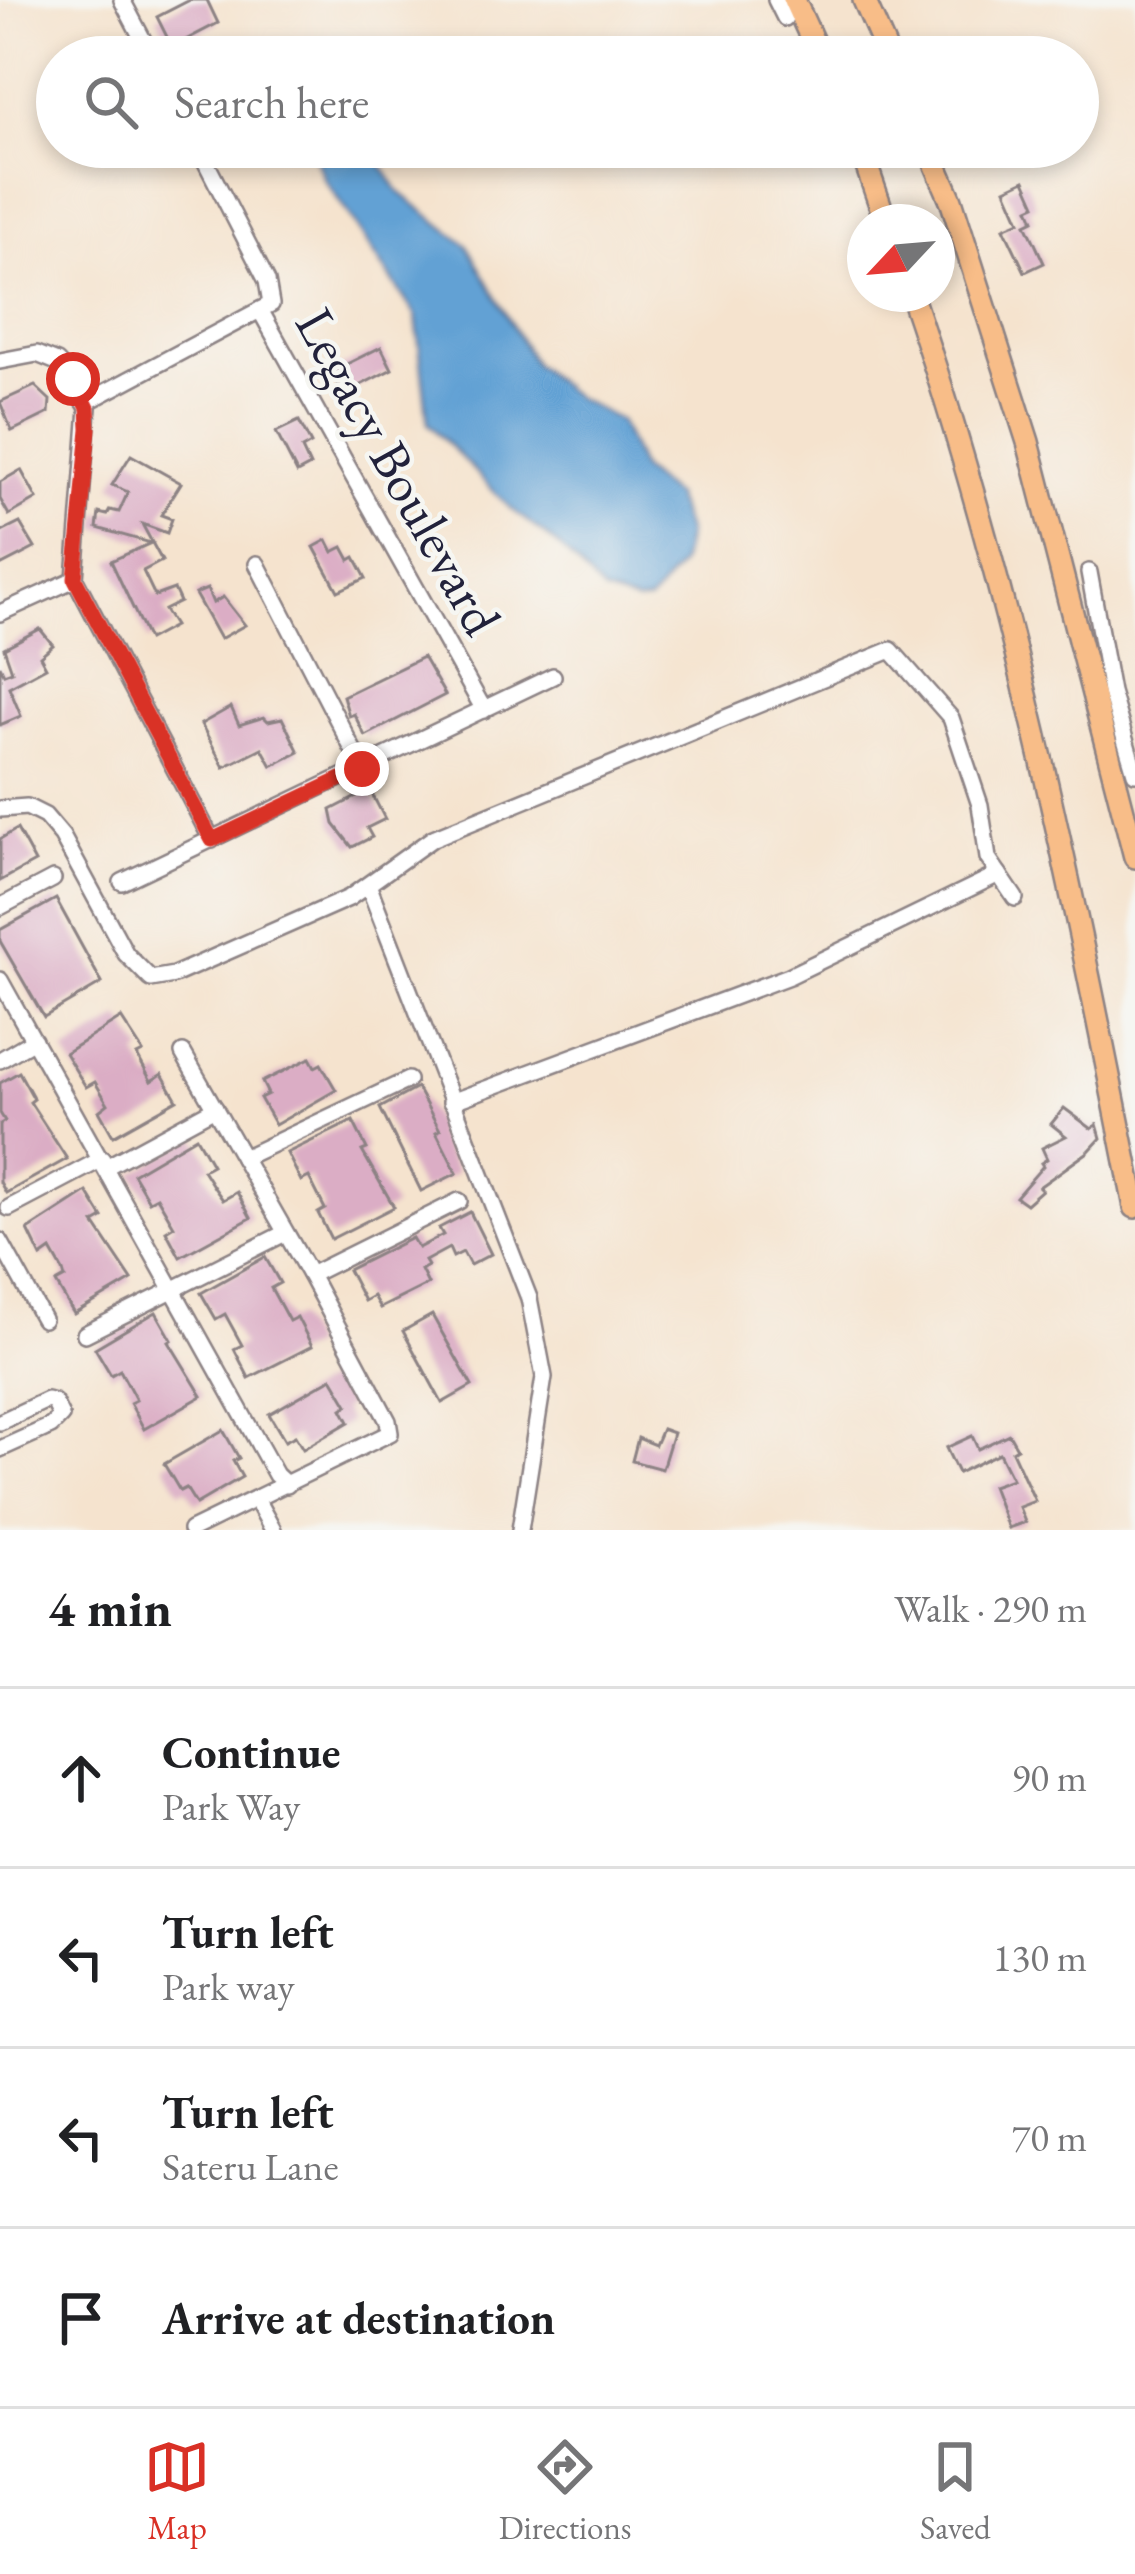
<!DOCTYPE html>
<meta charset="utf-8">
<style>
:root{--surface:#fff;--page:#f2f2f2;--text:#202124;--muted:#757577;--line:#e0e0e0;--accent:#d93025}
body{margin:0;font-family:"EB Garamond",serif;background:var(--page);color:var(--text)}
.compass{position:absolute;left:847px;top:204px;width:108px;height:108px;border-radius:50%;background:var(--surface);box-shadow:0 6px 18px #0003;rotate:244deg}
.stop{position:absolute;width:36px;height:36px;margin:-27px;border:9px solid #d93025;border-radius:50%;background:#fff}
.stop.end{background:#d93025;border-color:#fff;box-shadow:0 3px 12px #0008}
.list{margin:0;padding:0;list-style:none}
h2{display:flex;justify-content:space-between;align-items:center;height:156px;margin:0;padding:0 48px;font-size:51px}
h2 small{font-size:39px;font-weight:400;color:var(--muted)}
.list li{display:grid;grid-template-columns:78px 1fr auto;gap:36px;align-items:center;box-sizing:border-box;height:180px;padding:0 48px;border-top:3px solid var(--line)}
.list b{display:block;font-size:45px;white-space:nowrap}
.list p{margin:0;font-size:39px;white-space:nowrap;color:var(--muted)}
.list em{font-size:39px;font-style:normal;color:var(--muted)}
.icon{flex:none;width:66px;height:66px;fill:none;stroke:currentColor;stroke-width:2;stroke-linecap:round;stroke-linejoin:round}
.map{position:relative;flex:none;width:1135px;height:1530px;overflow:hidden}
.search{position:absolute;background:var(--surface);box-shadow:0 6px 18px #0003;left:36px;right:36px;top:36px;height:132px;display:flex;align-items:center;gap:30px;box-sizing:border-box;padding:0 42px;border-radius:66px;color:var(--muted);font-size:45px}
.sheet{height:876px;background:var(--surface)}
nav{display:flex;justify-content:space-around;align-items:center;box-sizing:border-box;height:168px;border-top:3px solid var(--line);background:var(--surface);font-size:33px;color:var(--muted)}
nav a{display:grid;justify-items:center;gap:6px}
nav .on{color:var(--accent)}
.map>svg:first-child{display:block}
</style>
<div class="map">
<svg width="1135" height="1530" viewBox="0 0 1135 1530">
<rect width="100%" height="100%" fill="#f6f6f2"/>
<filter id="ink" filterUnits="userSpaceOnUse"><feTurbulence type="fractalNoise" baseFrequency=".00833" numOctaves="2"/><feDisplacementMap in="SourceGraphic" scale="24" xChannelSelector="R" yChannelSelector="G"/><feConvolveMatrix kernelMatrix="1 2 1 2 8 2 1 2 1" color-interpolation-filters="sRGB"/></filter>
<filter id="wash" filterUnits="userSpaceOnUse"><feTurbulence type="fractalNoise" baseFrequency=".004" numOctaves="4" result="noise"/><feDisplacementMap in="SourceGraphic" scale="48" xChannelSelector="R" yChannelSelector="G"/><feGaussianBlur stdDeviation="2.7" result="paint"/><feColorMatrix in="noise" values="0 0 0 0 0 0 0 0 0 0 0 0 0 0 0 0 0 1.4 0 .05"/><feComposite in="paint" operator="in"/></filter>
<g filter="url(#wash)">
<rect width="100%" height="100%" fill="#f5e3ce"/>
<polygon fill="#62a1d4" stroke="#426288" stroke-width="3" points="311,147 369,147 400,193 467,245 534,364 576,398 619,420 641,470 674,496 687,534 680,565 649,602 637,603 604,593 557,544 510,508 428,423 416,316 324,178"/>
<g id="blocks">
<g fill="#dbadc5">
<polygon points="190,0 207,0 218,23 172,47 157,17"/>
<polygon points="1025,180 1036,205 1029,208 1034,220 1026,224 1044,263 1025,272 1004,228 1020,221 1006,189"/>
<polygon points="381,347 392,369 343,394 331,372"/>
<polygon points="35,386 50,400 49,413 12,431 0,402"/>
<polygon points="299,421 311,444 302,449 310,466 297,473 276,432"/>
<polygon points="131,455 181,483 161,515 172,519 167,533 142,524 162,561 143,571 155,596 174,589 180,602 164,610 174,626 148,640 111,561 151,543 97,528 99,513 107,515 110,510 119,512 128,492 112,485"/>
<polygon points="21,470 37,499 9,515 0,499 0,482"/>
<polygon points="20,523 35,548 0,566 0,533"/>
<polygon points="327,540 333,552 343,547 350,560 355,557 366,578 338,591 314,547"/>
<polygon points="207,589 213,603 223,597 245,625 220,639 195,594"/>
<polygon points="40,629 53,645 40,656 46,667 9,687 21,716 0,725 0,665 4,674 12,671 4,648"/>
<polygon points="423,657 445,695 365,736 354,714 349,716 343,696"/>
<polygon points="231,707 239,725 264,717 268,721 282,718 299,752 272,766 262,748 224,767 201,724"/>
<polygon points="370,790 385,819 367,828 372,837 352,847 334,824 331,810"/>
<polygon points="17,829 35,862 0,881 0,839"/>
<polygon points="56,899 102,983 44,1017 0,941 0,930"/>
<polygon points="121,1018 143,1052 137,1055 151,1081 162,1074 177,1100 113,1136 99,1111 108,1104 95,1082 86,1087 65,1053"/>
<polygon points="310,1058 315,1067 321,1064 336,1090 275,1125 260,1098 268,1094 262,1082"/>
<polygon points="19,1072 34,1099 30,1102 67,1159 6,1193 0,1182 0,1124 5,1121 0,1113 0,1083"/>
<polygon points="417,1088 440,1130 436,1132 457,1173 421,1191 380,1108"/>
<polygon points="1064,1108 1092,1129 1097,1124 1101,1138 1088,1152 1039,1187 1042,1190 1026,1204 1016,1197 1043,1166 1041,1163 1047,1159 1042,1148 1066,1136 1051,1124"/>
<polygon points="353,1121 367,1149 362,1151 394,1207 331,1239 318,1213 325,1209 309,1177 301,1181 287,1153"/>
<polygon points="196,1137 212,1165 203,1170 215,1189 223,1200 237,1192 251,1218 180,1257 166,1231 174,1226 157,1197 149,1201 133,1174"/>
<polygon points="87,1192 103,1218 94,1223 132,1280 74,1314 56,1283 65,1278 63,1271 51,1250 41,1257 28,1230"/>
<polygon points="470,1212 491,1254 470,1265 463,1252 453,1257 449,1248 425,1261 428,1266 421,1270 428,1284 380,1308 373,1296 364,1301 348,1270 412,1238 418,1248 443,1235 439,1228"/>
<polygon points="265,1257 280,1283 271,1288 289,1321 297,1317 312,1346 249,1378 234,1349 242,1345 225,1314 216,1319 201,1293"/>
<polygon points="156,1312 172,1340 169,1342 202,1396 144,1429 130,1403 136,1400 120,1370 111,1375 95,1348"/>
<polygon points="432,1315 472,1386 442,1403 403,1331"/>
<polygon points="332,1378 348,1405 342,1409 349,1422 303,1449 295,1436 285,1441 269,1414"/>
<polygon points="662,1429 673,1433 662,1469 632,1461 638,1438 655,1445"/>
<polygon points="223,1430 239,1458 233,1461 242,1477 196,1504 186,1488 180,1491 164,1464"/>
<polygon points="1009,1434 1017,1448 1012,1451 1035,1501 1019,1507 1025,1522 1008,1528 992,1486 1012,1479 999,1453 958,1473 946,1448 972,1436 978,1449"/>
</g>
</g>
</g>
<g filter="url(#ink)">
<use href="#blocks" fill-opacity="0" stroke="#8c8284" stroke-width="3"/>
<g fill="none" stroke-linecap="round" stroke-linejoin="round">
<g stroke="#8c8284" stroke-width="20">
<g id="minor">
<polyline points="122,0 152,57"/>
<polyline points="776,0 785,18"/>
<polyline points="260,310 484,710"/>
<polyline points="0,361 37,354 57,362 73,379 88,408 75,579 212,840"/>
<polyline points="85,403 271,304 267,281 198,147"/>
<polyline points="257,564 363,769"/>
<polyline points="1089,572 1111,692 1135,773"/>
<polyline points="0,613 75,579"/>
<polyline points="0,809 27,807 45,816 62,836 126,954 151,979 174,975 349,898 433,838 891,650 951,718 980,805 988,858 1015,898"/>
<polyline points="122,882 553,676"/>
<polyline points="369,887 529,1298 544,1377 520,1530"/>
<polyline points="0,907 53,879"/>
<polyline points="0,980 276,1475 287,1485"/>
<polyline points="183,1053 310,1275 388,1421 390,1433 191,1530"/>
<polyline points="0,1060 34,1040"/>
<polyline points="451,1102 789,976 999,874"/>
<polyline points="243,1158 408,1080"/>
<polyline points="106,1167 215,1108"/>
<polyline points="9,1208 102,1159"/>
<polyline points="0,1241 43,1319"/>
<polyline points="310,1275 459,1201"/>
<polyline points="85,1334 285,1233"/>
<polyline points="0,1422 47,1400 54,1402 61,1416 51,1426 0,1449"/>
<polyline points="256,1499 273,1530"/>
</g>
</g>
<g stroke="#8c8284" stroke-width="26">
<g id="highway">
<polyline points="794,0 820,57"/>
<polyline points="864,0 889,57"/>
<polyline points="860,147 886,222"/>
<polyline points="928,147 951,200 1028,442 1135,857"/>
<path d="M911 294C1013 592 1074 899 1135 1207"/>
</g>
</g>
<use href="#minor" stroke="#fff" stroke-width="15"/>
<use href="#highway" stroke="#f8bd88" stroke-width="21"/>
</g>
</g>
<g fill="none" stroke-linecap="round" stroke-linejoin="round" filter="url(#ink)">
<polyline stroke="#d93025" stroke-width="15" points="73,379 88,408 89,429 75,579 212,840 362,769"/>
</g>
<g text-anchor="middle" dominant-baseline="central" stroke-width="9" stroke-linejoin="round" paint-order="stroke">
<g font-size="54" fill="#22223b" stroke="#f6f6f2">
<text transform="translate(399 471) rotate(61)">Legacy Boulevard</text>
</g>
</g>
</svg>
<svg class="compass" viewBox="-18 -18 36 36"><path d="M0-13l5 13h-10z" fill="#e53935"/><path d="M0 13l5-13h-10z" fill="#757577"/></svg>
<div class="stop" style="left:73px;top:379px"></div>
<div class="stop end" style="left:362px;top:769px"></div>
<div class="search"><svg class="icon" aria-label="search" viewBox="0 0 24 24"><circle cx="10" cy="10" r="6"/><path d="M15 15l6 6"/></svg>Search here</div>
</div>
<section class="sheet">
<h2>4 min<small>Walk · 290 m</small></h2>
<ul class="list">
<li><svg class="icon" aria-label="ahead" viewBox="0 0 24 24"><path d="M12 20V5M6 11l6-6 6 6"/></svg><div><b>Continue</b><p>Park Way</p></div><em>90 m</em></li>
<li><svg class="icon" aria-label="left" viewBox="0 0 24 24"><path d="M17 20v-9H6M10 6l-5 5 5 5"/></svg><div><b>Turn left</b><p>Park way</p></div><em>130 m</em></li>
<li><svg class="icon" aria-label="left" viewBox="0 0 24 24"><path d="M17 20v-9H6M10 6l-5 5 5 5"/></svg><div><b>Turn left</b><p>Sateru Lane</p></div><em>70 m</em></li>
<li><svg class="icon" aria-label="arrive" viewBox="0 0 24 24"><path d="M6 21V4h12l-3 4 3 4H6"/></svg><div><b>Arrive at destination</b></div></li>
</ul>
</section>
<nav>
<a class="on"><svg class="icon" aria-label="map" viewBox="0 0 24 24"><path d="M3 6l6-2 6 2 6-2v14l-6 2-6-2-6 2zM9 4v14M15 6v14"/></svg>Map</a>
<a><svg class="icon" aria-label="directions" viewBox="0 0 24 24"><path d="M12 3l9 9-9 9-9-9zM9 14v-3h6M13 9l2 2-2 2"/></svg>Directions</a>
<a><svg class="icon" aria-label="saved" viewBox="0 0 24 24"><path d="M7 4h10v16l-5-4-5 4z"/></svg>Saved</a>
</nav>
